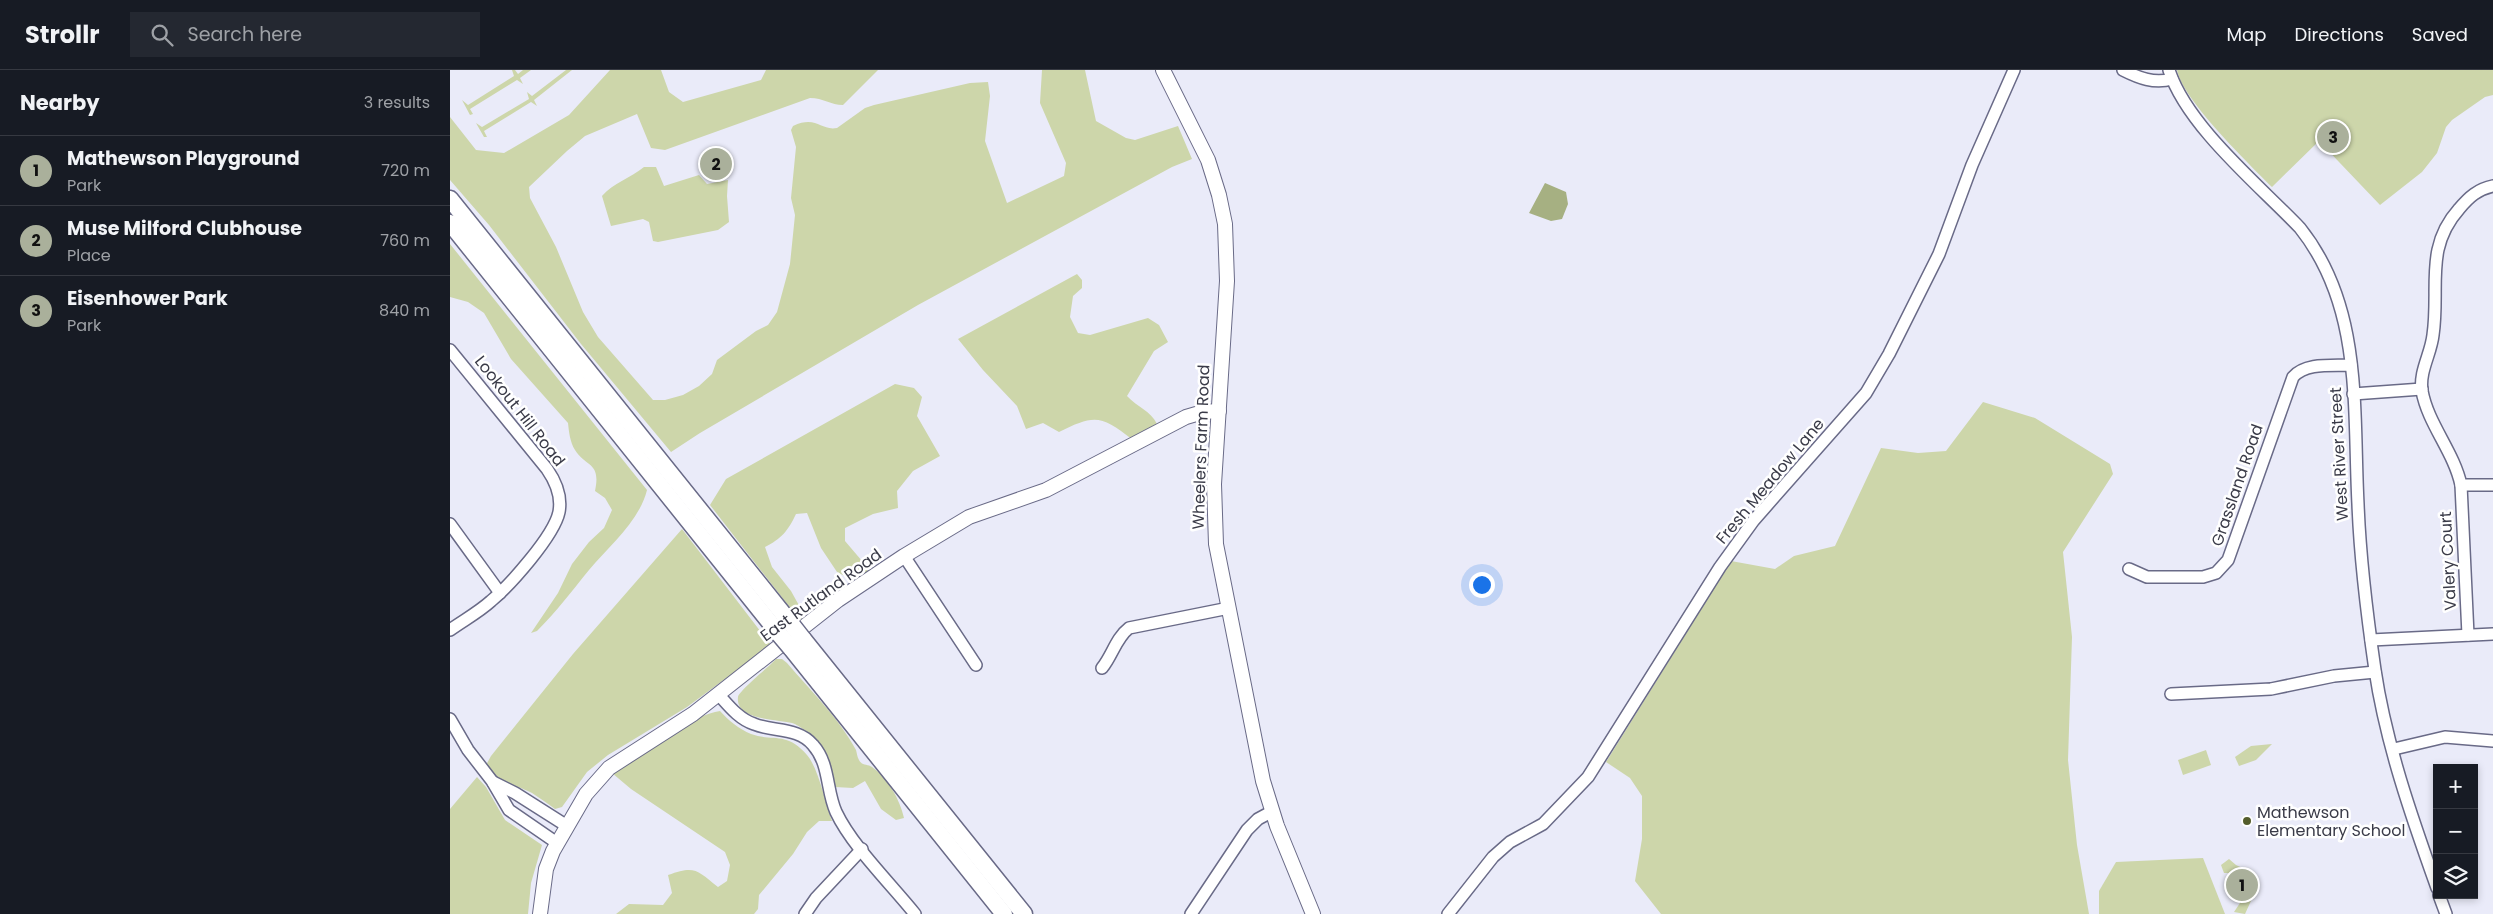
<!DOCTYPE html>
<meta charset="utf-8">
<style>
:root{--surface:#171b24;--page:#242831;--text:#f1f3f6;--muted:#9ea1a6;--line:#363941;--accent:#aab09b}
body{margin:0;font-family:Poppins,sans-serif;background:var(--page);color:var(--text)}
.controls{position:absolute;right:15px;bottom:15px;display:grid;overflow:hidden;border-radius:0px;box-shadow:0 2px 8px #0003}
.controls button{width:45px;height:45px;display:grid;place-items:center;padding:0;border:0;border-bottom:1px solid var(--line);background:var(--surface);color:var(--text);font:25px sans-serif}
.you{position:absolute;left:1031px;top:514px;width:18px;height:18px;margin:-12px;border:4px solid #fff;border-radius:50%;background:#1a73e8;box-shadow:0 0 0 8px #1a73e833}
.badge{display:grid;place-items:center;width:32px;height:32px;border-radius:50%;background:var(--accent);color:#111;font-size:16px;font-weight:700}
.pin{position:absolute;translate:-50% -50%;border:2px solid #fff;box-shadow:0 1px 5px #0006}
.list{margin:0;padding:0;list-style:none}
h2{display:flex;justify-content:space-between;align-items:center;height:65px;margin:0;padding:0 20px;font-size:21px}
h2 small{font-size:16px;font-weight:400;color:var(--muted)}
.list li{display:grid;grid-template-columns:32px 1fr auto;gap:15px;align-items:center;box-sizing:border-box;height:70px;padding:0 20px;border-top:1px solid var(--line)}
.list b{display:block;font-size:19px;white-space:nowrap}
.list p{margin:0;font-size:16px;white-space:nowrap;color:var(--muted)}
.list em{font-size:16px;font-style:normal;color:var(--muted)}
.icon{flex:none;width:28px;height:28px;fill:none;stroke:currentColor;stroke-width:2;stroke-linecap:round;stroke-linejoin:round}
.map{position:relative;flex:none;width:2043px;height:844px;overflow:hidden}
header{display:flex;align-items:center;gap:30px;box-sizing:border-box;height:70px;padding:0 25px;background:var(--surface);border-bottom:1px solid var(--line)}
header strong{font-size:24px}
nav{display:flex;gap:28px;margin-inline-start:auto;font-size:18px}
.search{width:350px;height:45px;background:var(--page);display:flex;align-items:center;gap:12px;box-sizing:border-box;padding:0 18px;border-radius:0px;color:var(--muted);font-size:19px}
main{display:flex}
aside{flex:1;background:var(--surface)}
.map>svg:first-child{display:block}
</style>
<header>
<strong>Strollr</strong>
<div class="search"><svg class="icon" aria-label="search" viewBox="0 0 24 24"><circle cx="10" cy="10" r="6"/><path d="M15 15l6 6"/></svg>Search here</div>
<nav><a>Map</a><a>Directions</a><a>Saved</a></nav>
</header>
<main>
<aside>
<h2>Nearby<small>3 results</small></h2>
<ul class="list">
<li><span class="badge">1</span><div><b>Mathewson Playground</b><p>Park</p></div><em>720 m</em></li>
<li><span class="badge">2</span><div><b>Muse Milford Clubhouse</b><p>Place</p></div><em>760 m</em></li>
<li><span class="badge">3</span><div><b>Eisenhower Park</b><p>Park</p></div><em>840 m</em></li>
</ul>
</aside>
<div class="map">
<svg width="2043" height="844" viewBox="0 0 2043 844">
<rect width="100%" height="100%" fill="#eaebf9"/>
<g fill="#cdd6aa">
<polygon points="62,0 65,0 68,4 73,0 81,0 70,8 73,14 67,10 20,39 23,44 20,45 12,30 18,35 64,6"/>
<polygon points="116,0 122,0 84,30 87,36 81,32 34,61 37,67 34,67 26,53 32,57 79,29 77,22 82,26"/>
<path d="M160 0H211L219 22 233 32 311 10 316 0H428L393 35C381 35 373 28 360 28L215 80 201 78 187 44 135 66 117 81 79 117 80 128 106 177 133 242 148 267 203 330H215L233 325 249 316 262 304 267 290 306 261 318 255 327 242 340 194 345 145 341 128 346 77 341 60 343 56C367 45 370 61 387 58L415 38 424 35 520 13 538 12 540 26 535 71 557 133 614 106 616 93 590 33 592 0H635L646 51 676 68 685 70 728 56 742 89 722 97 468 235 250 363 221 382 131 274 39 155 0 110V47L26 80 54 83 119 45Z"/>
<path d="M1727 0H2043V25L2035 27 2002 50 1996 57 1987 83 1972 102 1930 135 1869 71 1822 117C1799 94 1732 29 1727 0Z"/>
<path d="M194 97H206L214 116 249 105 257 114 278 110 277 126 279 152 268 160 208 172 203 171 199 152 193 149 161 156 152 126C163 113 181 108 194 97Z"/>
<path d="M0 174 197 420C189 452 159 476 139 500 122 521 106 542 87 561L81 563 108 523 122 494 139 472 154 458 162 440 155 428 145 421C151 392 137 398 125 380 120 372 119 362 118 353L61 289 34 243 18 232 0 227Z"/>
<path d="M627 204 632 210V218L623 226 620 247 628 263 640 265 698 248 709 255 718 272 704 281 677 326C687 337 701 341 707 354L683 370C651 345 645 344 609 362L593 353 576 359 567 336 533 300 508 269Z"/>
<path d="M445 314 464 318 472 327 467 346 490 386 463 401 447 421 448 438 423 444 395 458V471L418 498 417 504 406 512 387 502 371 478 357 443 346 444C338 461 331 469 315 477L322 497 341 521 356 548 351 552 260 435 276 409Z"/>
<polygon points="1533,332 1585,348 1660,394 1663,404 1613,482 1622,567 1618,690 1627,775 1639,844 1211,844 1185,811 1192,769 1192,726 1180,708 1156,692 1281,491 1325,499 1344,486 1385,476 1431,378 1468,383 1496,381"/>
<path d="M232 459 321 575 237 637 158 685 137 702 112 737 105 739C98 734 90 728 82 723 58 711 55 719 36 695L41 686 123 584Z"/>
<path d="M326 589H332L337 593C360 620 389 648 406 680 407 683 407 687 409 690 412 696 418 694 422 697 438 708 450 730 454 748L446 750 431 739 415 711 403 718 385 717C380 694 375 676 356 661 352 658 346 654 342 653 329 649 285 651 288 627 289 621 320 596 326 589Z"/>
<path d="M270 641C278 650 289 659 301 664 323 672 337 661 357 685 369 699 375 733 382 751H369L357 762 343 784 309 825 308 839 304 844H166L179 834 213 835 222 823 218 805C245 795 247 800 268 817L277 811 280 795 275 782 181 719 162 703C189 686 240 645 270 641Z"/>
<polygon points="1822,674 1806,690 1789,696 1785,687 1801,676"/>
<polygon points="1756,680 1761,695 1733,705 1728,690"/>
<polygon points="27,707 36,717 55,750 92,775 81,813 78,844 0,844 0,739"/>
<polygon points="1753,788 1775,844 1649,844 1649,821 1666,792"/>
<polygon points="1779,789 1786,795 1801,802 1805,822 1795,844 1784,842 1790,833 1787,826 1783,824 1782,803 1774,803 1771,795"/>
</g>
<polygon fill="#a6b082" points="1095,113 1116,122 1118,134 1112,149 1101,151 1079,143"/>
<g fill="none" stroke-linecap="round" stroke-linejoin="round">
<g stroke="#696a87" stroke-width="14">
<g id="minor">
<path d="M1673 0C1689 8 1704 14 1722 9"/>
<path d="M1719 0C1737 56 1809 115 1850 158 1913 237 1903 338 1908 434 1910 489 1917 545 1925 600 1936 674 1962 748 1987 818"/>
<path d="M2043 116C2028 119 2019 127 2009 139 1974 178 1990 218 1983 265 1981 284 1969 301 1972 321 1978 354 2004 382 2011 415H2043"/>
<path d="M0 280 97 399C106 412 112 426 109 442 104 466 60 515 41 531 29 542 14 550 0 560"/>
<polyline points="1903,324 1972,319"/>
<polyline points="2011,415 2018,565"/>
<polyline points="0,454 50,523"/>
<polyline points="454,486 526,595"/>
<path d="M1679 499 1697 507H1753L1766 503 1778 490 1843 307C1856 292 1883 296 1901 295"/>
<polyline points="1921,570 2043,564"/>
<path d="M652 598C662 586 666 568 679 558L779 538"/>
<polyline points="1721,624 1821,619 1884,606 1925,602"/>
<path d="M269 625C279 636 289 649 304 654 323 662 348 657 363 675 380 694 376 720 386 742 402 776 441 814 465 844"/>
<polyline points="0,649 18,680 42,711 59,740 107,773"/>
<polyline points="1944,679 1995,667 2043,671"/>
<polyline points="43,712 65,723 117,756"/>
<polyline points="1989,825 1996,844"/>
<polyline points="355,844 366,828 412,779"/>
<polyline points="741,844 797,760 808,749 821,742"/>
<polyline points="998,844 1043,787 1060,772 1093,754 1138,707 1270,497 1304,450 1416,323 1439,284 1489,184 1522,95 1564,0"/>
</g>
</g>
<g stroke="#696a87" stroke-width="16">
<g id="major">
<polyline points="713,0 758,90 769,125 775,154 777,211 764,414 766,474 813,711 827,756 863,844"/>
<polyline points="90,844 96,799 103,781 136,724 159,698 243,644 388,530 454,486 519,447 596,420 736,347 753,342 769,341"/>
</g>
</g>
<g stroke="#696a87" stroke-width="19">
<g id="highway">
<polyline points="0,129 342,555"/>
<polyline points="0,153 330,565"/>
<polyline points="353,569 574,844"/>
<polyline points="341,578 554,844"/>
</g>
</g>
<use href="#minor" stroke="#fff" stroke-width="11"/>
<use href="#major" stroke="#fff" stroke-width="14"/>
<use href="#highway" stroke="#fff" stroke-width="16"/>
<g stroke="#696a87" stroke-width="19" stroke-linecap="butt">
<g id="highway-bridge">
<polyline points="342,555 353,569"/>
<polyline points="330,565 341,578"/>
</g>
</g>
<use href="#highway-bridge" stroke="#fff" stroke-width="16"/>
</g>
<circle fill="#545d2c" stroke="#fff" stroke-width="2" cx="1797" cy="751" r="5"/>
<g text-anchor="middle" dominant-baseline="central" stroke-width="5" stroke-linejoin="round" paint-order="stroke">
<g font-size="16" fill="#3a3b48" stroke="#fff">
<text transform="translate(70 341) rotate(52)">Lookout Hill Road</text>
<text transform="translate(751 377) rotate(-88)">Wheelers Farm Road</text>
<text transform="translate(1889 384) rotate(-93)">West River Street</text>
<text transform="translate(1320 411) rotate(-50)">Fresh Meadow Lane</text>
<text transform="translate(1787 415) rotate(-71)">Grassland Road</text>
<text transform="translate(1998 491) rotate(-93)">Valery Court</text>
<text transform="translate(371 525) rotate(-36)">East Rutland Road</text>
</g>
<g font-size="16" fill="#3a3b48" stroke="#fff" text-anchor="start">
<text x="1807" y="742">Mathewson<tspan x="1807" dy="18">Elementary School</tspan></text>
</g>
</g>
</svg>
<div class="controls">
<button>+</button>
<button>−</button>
<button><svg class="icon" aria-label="layers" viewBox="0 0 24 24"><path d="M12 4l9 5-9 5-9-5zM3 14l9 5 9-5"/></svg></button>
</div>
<div class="you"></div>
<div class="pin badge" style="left:1792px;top:815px">1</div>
<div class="pin badge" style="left:266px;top:94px">2</div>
<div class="pin badge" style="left:1883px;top:67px">3</div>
</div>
</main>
